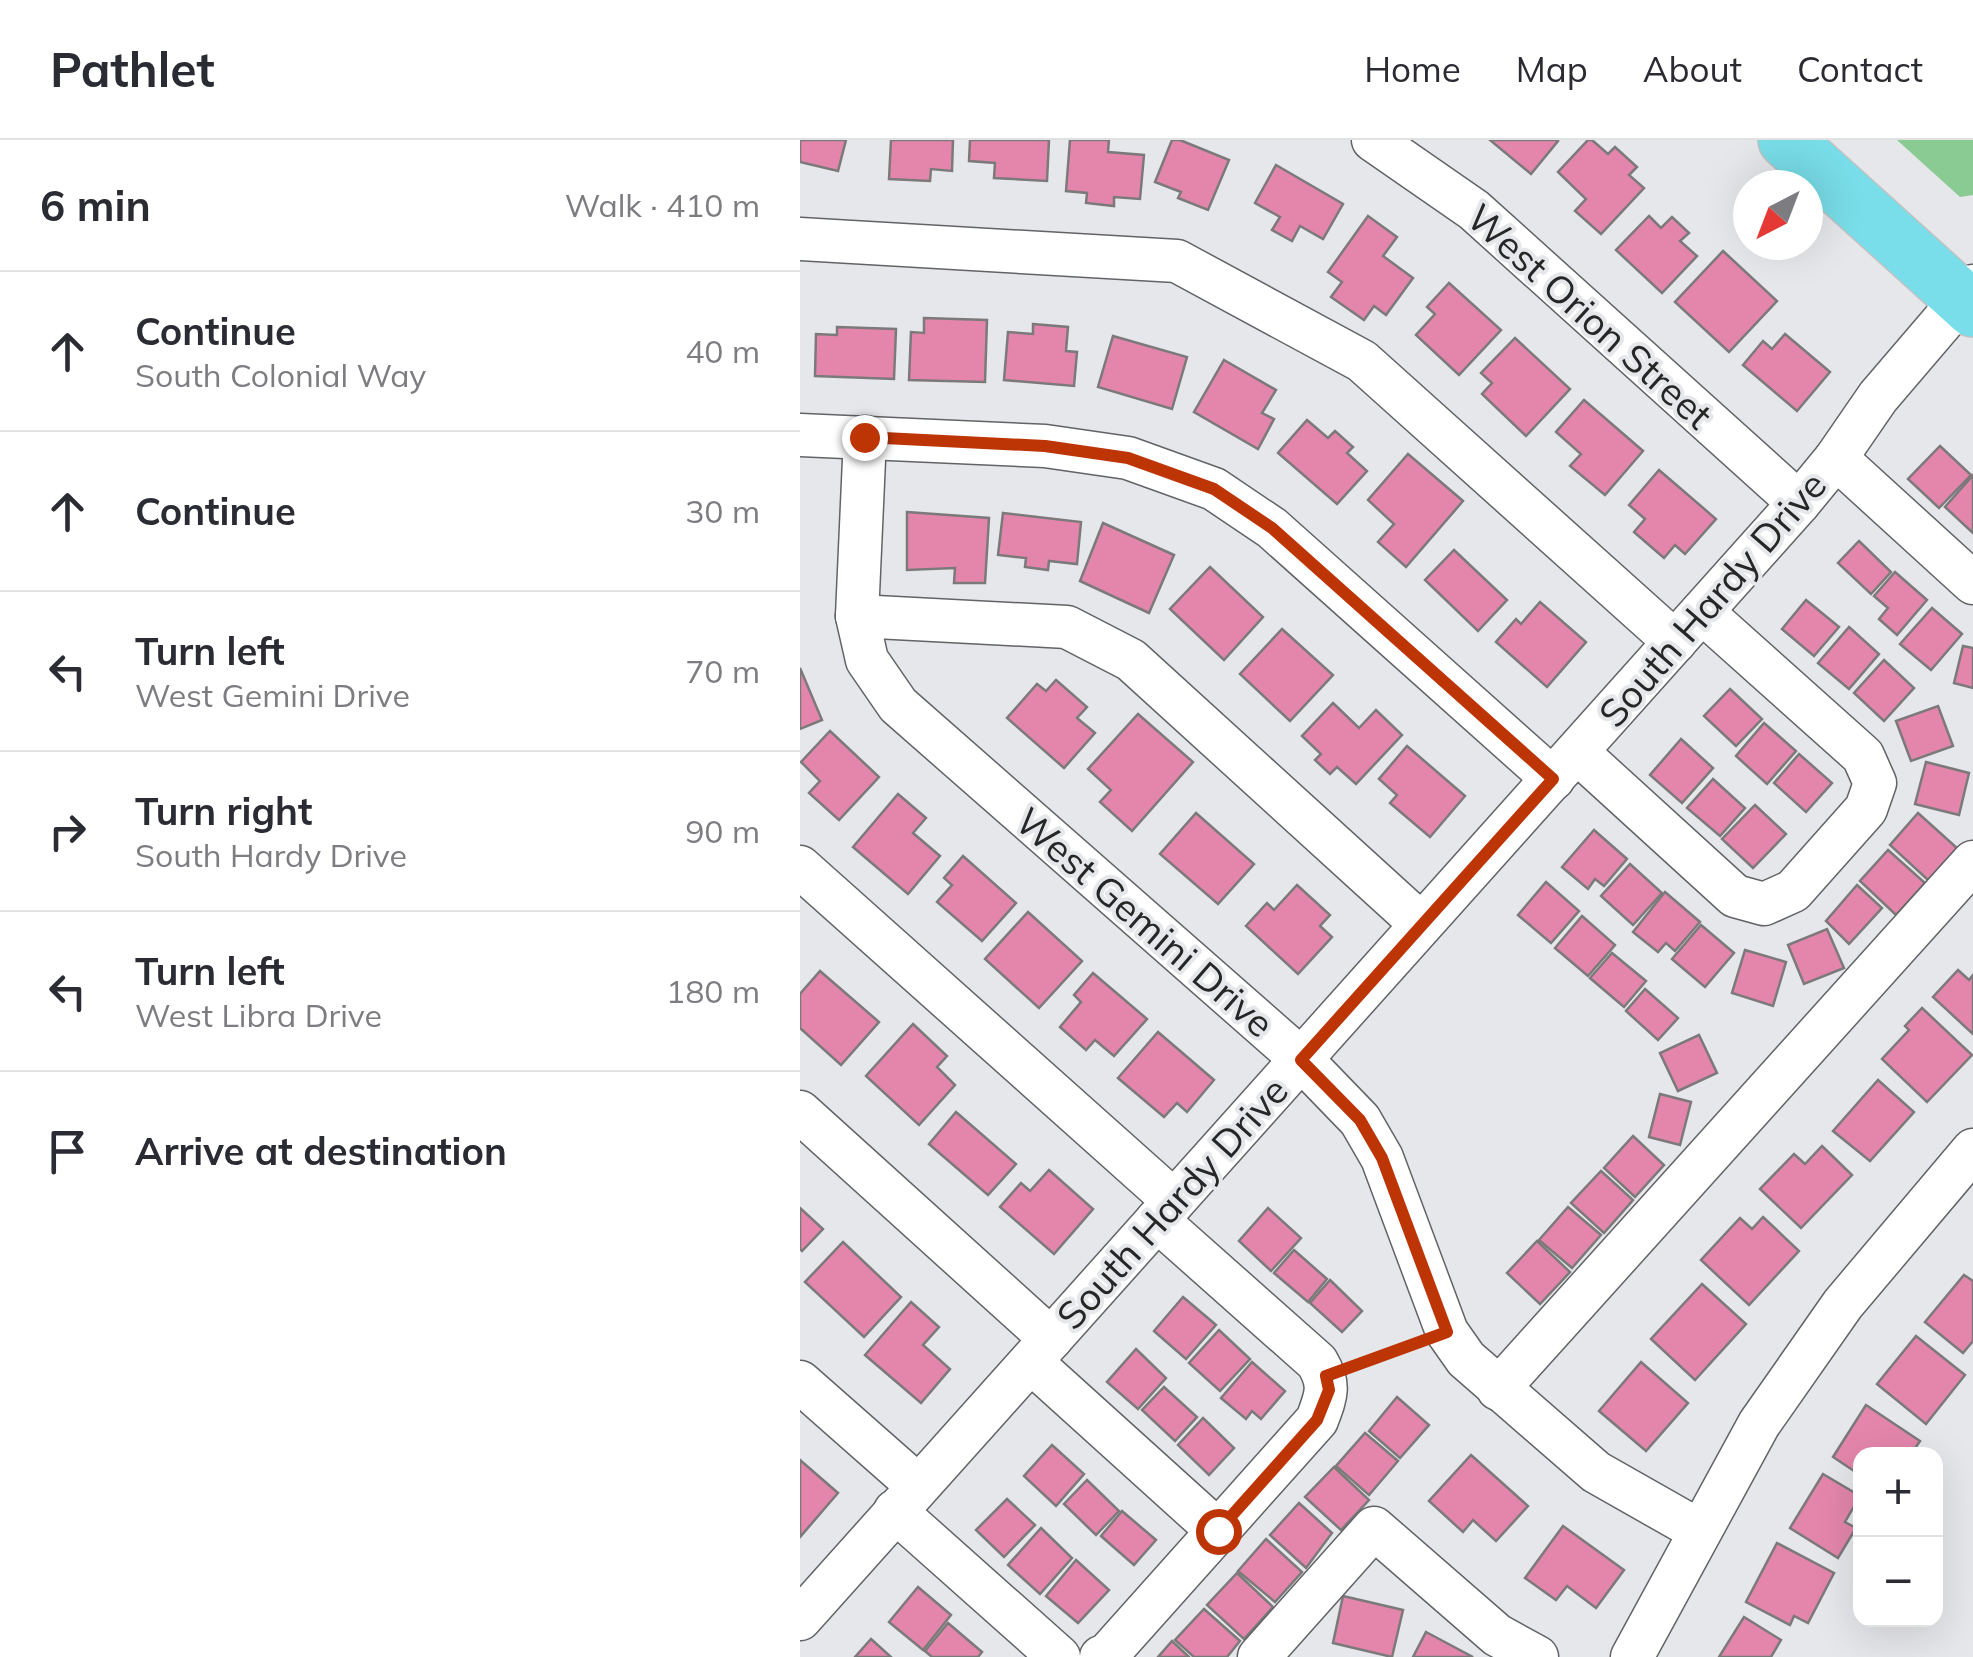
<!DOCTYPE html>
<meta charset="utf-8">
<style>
:root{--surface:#fff;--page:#f7f7f7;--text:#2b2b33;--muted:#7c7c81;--line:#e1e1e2}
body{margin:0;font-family:Mulish,sans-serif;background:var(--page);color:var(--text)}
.controls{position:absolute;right:30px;bottom:30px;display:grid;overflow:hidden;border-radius:20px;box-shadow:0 10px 40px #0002}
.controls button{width:90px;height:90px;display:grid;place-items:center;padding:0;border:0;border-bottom:2px solid var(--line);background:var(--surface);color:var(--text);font:50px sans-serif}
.compass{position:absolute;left:933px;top:30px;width:90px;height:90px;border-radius:50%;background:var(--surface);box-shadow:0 10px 40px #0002;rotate:222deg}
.stop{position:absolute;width:30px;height:30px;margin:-22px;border:8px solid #bd3405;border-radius:50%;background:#fff}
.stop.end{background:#bd3405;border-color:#fff;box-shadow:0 2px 10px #0008}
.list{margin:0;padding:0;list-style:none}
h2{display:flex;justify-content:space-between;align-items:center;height:130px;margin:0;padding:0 40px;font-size:42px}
h2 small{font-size:32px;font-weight:400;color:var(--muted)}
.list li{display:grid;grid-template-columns:65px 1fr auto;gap:30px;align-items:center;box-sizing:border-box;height:160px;padding:0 40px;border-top:2px solid var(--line)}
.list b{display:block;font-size:38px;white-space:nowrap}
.list p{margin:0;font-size:32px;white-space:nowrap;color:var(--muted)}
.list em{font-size:32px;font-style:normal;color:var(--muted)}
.icon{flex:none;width:55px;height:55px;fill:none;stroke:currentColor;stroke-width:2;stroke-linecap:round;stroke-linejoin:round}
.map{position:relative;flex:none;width:1173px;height:1517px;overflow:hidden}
header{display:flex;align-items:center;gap:60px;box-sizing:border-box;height:140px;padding:0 50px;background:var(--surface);border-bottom:2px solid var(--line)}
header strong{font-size:48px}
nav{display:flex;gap:55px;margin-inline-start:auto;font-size:35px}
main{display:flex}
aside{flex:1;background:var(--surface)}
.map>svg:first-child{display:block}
</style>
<header>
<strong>Pathlet</strong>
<nav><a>Home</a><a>Map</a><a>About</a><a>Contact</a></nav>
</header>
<main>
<aside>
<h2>6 min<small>Walk · 410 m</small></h2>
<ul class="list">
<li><svg class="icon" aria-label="ahead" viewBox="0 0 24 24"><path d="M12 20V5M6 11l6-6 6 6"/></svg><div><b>Continue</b><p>South Colonial Way</p></div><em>40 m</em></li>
<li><svg class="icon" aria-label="ahead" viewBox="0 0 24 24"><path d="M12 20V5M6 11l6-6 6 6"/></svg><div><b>Continue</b></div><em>30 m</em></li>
<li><svg class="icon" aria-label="left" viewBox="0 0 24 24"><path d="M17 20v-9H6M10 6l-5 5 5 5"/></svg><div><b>Turn left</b><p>West Gemini Drive</p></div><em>70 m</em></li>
<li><svg class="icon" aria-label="right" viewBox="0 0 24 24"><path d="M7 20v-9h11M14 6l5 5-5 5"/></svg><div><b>Turn right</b><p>South Hardy Drive</p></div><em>90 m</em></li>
<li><svg class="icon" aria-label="left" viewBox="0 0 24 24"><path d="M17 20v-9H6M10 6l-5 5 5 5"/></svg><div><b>Turn left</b><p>West Libra Drive</p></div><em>180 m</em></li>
<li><svg class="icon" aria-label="arrive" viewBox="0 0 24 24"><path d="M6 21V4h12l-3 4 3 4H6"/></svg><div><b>Arrive at destination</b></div></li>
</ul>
</aside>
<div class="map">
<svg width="1173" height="1517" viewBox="0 0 1173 1517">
<rect width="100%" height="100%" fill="#e6e7ea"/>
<polygon fill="#8acb93" points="1097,0 1173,0 1173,55 1160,57"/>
<g fill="#e486ab" stroke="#7c797a" stroke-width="2.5">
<polygon points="0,0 46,0 38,31 0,22"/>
<polygon points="91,0 153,0 152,31 131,29 130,41 89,39"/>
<polygon points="170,0 249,0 247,41 194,38 195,23 169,21"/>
<polygon points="270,0 309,0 308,12 344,15 340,59 314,57 314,66 286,63 287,53 266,51"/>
<polygon points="372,0 380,0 429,20 408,70 378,58 381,52 355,42"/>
<polygon points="690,0 757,0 758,1 731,34"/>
<polygon points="788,0 792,0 808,14 815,7 837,27 829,35 844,48 801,94 775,71 786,59 758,32"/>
<polygon points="476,25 543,64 523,99 500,86 492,101 472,90 480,77 455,63"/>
<polygon points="568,76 597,97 583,116 613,138 586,175 574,166 564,180 531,157 542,142 528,132"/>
<polygon points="849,76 861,88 872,77 889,93 880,101 897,116 862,153 816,110"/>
<polygon points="923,111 977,161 929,212 875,162"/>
<polygon points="649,143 701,190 659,235 616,195 635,174 627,167"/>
<polygon points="124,178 187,180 185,242 109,240 111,192 124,193"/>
<polygon points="233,184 268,187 266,211 277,212 274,246 204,240 208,192 233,194"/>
<polygon points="37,187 96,189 94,239 15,236 16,194 37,195"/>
<polygon points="985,194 1030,232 997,271 943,225 963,201 972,209"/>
<polygon points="313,196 387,217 372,269 298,247"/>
<polygon points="715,198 770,249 726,296 682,254 692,243 681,233"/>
<polygon points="424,220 476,250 462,273 474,279 458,309 394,272"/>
<polygon points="784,260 843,311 805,355 770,326 781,314 756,292"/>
<polygon points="507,280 528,298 535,291 553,307 547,313 567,331 537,364 478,313"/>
<polygon points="1140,306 1171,335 1139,368 1108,339"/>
<polygon points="608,314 663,361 606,427 578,402 594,384 568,360"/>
<polygon points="859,330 916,379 885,414 875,405 864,418 834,392 845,379 829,365"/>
<polygon points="1173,335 1173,393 1145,367"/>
<polygon points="107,372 189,378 185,443 154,443 155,428 107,430"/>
<polygon points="203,373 281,382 277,424 249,421 248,430 225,427 226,418 198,415"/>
<polygon points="303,383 374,415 349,473 280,441"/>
<polygon points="1059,401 1091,432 1071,454 1038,423"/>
<polygon points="654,410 707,460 678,491 625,440"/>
<polygon points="410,427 463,477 424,520 370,469"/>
<polygon points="1095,432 1127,460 1097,495 1079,479 1088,468 1074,456"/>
<polygon points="1006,460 1039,487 1014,516 982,489"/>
<polygon points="740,462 786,502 747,547 696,502 716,479 721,484"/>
<polygon points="1132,468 1162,494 1131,530 1100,504"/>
<polygon points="1049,487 1079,514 1049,549 1018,523"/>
<polygon points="482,489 533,535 490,581 440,534"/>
<polygon points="1163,506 1173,508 1173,548 1154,543"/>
<polygon points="1084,520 1114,548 1084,581 1054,553"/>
<polygon points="0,528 22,580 0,589"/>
<polygon points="256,540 287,567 277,578 295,593 264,628 207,578 237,544 246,551"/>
<polygon points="930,549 962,579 936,606 904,576"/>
<polygon points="533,563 559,588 576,570 602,595 556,644 537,627 530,634 515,620 521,614 502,596"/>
<polygon points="1138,566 1153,606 1111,621 1096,581"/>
<polygon points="338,574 393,622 332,691 300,662 311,650 288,629"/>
<polygon points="964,583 996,611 967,644 936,616"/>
<polygon points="30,591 79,637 39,680 9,653 20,641 1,622"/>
<polygon points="881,599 913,628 882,663 850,635"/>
<polygon points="607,606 665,656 630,697 590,663 597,655 579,639"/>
<polygon points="999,614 1032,643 1006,672 974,643"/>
<polygon points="1126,622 1169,633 1159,675 1115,664"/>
<polygon points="913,639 945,668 920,696 887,668"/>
<polygon points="98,654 126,678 113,693 140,716 108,754 53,707"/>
<polygon points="955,665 986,694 953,728 922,699"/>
<polygon points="396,673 454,724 418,764 360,714"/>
<polygon points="1118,673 1157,708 1128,740 1090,705"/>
<polygon points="794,690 827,719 804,746 795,739 788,749 762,727"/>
<polygon points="1088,710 1125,743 1096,775 1060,741"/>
<polygon points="163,716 216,763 182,801 137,762 152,745 144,738"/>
<polygon points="830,724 862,753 833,785 801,756"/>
<polygon points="746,742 779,771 751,803 718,775"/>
<polygon points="497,745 530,775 520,786 532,797 498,834 446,786 467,763 474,770"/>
<polygon points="1057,745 1082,768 1049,804 1026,781"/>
<polygon points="865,752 900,782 875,811 866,803 858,812 833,792"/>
<polygon points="228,772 282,821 239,868 185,819"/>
<polygon points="782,776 815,805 788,836 755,808"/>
<polygon points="901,785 934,813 905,847 872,819"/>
<polygon points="1027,789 1044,828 1004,844 988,805"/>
<polygon points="945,810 986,822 973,866 932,853"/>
<polygon points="812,813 846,841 824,867 790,838"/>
<polygon points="1158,830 1169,840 1173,835 1173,894 1133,857"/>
<polygon points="20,831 79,882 41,925 0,888 0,854"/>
<polygon points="293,833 347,879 314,916 295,900 286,910 260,887 281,862 274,855"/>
<polygon points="845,849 878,878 858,900 826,871"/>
<polygon points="1122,868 1172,915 1127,962 1082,919 1109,890 1105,886"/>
<polygon points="113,884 147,916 137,927 155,945 119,985 66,936"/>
<polygon points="358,892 414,940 387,972 377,963 364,977 318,938"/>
<polygon points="899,895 917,933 878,951 860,913"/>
<polygon points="1078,940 1114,972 1070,1021 1033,991"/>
<polygon points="860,954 891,962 880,1005 849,997"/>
<polygon points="156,972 216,1024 188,1055 129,1004"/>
<polygon points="833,996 864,1025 835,1057 804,1028"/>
<polygon points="1022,1006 1052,1035 1001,1088 960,1049 994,1014 1005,1024"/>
<polygon points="249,1030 293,1069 254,1114 200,1067 221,1043 230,1051"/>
<polygon points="801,1031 833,1060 804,1093 771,1063"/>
<polygon points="768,1067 801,1095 772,1128 739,1100"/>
<polygon points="0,1068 23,1089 2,1111 0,1109"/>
<polygon points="468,1068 501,1098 471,1131 439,1101"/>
<polygon points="963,1077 999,1111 949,1165 901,1120 940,1078 952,1089"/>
<polygon points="737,1101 770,1132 740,1164 707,1133"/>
<polygon points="43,1102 101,1157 64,1197 5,1142"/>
<polygon points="494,1110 527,1139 508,1162 474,1133"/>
<polygon points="1164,1135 1173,1141 1173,1201 1163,1213 1125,1182"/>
<polygon points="530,1140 562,1171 542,1192 510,1163"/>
<polygon points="902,1144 946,1184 895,1240 851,1199"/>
<polygon points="383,1157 416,1185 386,1219 354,1191"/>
<polygon points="111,1162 139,1187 123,1205 150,1229 121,1263 65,1215"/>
<polygon points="419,1190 450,1219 420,1251 389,1223"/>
<polygon points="1116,1196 1165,1235 1126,1284 1077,1244"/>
<polygon points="336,1209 366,1238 338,1269 307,1242"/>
<polygon points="452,1222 485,1251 461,1279 452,1271 446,1279 421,1258"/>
<polygon points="841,1222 888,1263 846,1311 799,1271"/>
<polygon points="364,1247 397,1277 375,1301 342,1270"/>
<polygon points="597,1257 629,1285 600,1318 569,1291"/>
<polygon points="1066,1265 1120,1301 1111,1314 1060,1314 1060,1335 1033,1317"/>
<polygon points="403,1278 434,1308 409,1335 378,1305"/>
<polygon points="565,1293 598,1321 569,1355 536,1326"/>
<polygon points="252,1305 284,1334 256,1366 224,1336"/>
<polygon points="671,1315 728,1366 696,1401 673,1380 663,1392 629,1361"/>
<polygon points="0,1320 38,1353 0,1397"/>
<polygon points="534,1327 569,1360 541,1390 505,1357"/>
<polygon points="1023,1334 1060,1356 1045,1382 1056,1388 1038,1418 990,1388"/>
<polygon points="287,1340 319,1371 296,1395 264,1364"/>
<polygon points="207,1359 235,1385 204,1417 176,1390"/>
<polygon points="499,1363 532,1393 506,1428 470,1395"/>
<polygon points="322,1371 356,1400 334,1425 301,1396"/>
<polygon points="763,1386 824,1430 796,1468 767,1446 756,1460 725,1438"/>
<polygon points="241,1388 272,1418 240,1454 208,1425"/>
<polygon points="466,1399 502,1432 475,1462 438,1431"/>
<polygon points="977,1403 1034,1433 1008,1483 994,1476 990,1485 946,1462"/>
<polygon points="276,1420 309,1450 278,1483 246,1456"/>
<polygon points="437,1433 473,1467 444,1499 407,1465"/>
<polygon points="118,1447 151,1475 123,1510 89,1482"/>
<polygon points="543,1456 603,1470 592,1517 533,1503"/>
<polygon points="404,1469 440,1501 427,1517 394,1517 375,1500"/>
<polygon points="944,1477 981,1500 971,1517 919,1517"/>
<polygon points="148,1483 182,1512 178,1517 132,1517 125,1511"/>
<polygon points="626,1492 673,1517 613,1517"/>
<polygon points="71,1499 91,1517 55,1517"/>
<polygon points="372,1501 389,1517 358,1517"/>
</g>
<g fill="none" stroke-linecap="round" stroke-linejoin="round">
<g stroke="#626366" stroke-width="45">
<g id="minor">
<polyline points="573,0 674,70 999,363"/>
<polyline points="0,99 377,121 562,221 875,502"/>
<polyline points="0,295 245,306 328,318 414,349 472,388 753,639"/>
<polyline points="65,297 57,476 67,520 98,565 501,919 560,980 582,1018 647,1192 666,1219 796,1332 900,1391"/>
<polyline points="1036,318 1173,443"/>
<polyline points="57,476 267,487 331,520 621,784"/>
<polyline points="777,612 935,756 964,764 993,751 1066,669 1075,643 1063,616 902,472"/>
<polyline points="0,727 374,1061"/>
<polyline points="0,972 251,1199"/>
<polyline points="231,1222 418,1391"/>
<polyline points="0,1242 118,1346"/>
<polyline points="698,1249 1173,722"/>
<polyline points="95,1371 259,1517"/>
<polyline points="0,1479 999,363 1036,318 1078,257 1173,146"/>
<path d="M301 1517 307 1515 517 1280C526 1256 531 1245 517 1222L357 1080"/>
<polyline points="459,1517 574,1388 697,1495 737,1517"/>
<polyline points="832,1517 959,1284 1043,1164 1173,1010"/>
</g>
</g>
<g stroke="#c2c2c3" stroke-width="58">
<polyline id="major" points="986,0 1173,169"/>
</g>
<polyline stroke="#88888a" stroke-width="5" stroke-dasharray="2.5 8" stroke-linecap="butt" points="556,1225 616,1203"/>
<use href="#minor" stroke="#fff" stroke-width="42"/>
<use href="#major" stroke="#79dee9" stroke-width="55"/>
</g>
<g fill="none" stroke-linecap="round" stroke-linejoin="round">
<polyline stroke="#bd3405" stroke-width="12" points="64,297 245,306 328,318 414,349 472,388 753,639 501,920 560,980 582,1018 647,1192 526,1236 529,1250 517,1280 418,1391"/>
</g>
<g text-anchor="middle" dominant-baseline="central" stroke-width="8" stroke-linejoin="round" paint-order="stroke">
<g font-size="38" fill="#262627" stroke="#e6e7ea">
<text transform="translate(790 176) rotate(42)">West Orion Street</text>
<text transform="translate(912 459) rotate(-49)">South Hardy Drive</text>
<text transform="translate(345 782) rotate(41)">West Gemini Drive</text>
<text transform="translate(372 1063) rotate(-48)">South Hardy Drive</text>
</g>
</g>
</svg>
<div class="controls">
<button>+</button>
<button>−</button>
</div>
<svg class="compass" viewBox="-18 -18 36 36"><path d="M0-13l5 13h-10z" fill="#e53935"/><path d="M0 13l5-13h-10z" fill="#7c7c81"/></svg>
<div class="stop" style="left:418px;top:1391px"></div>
<div class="stop end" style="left:64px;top:297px"></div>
</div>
</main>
